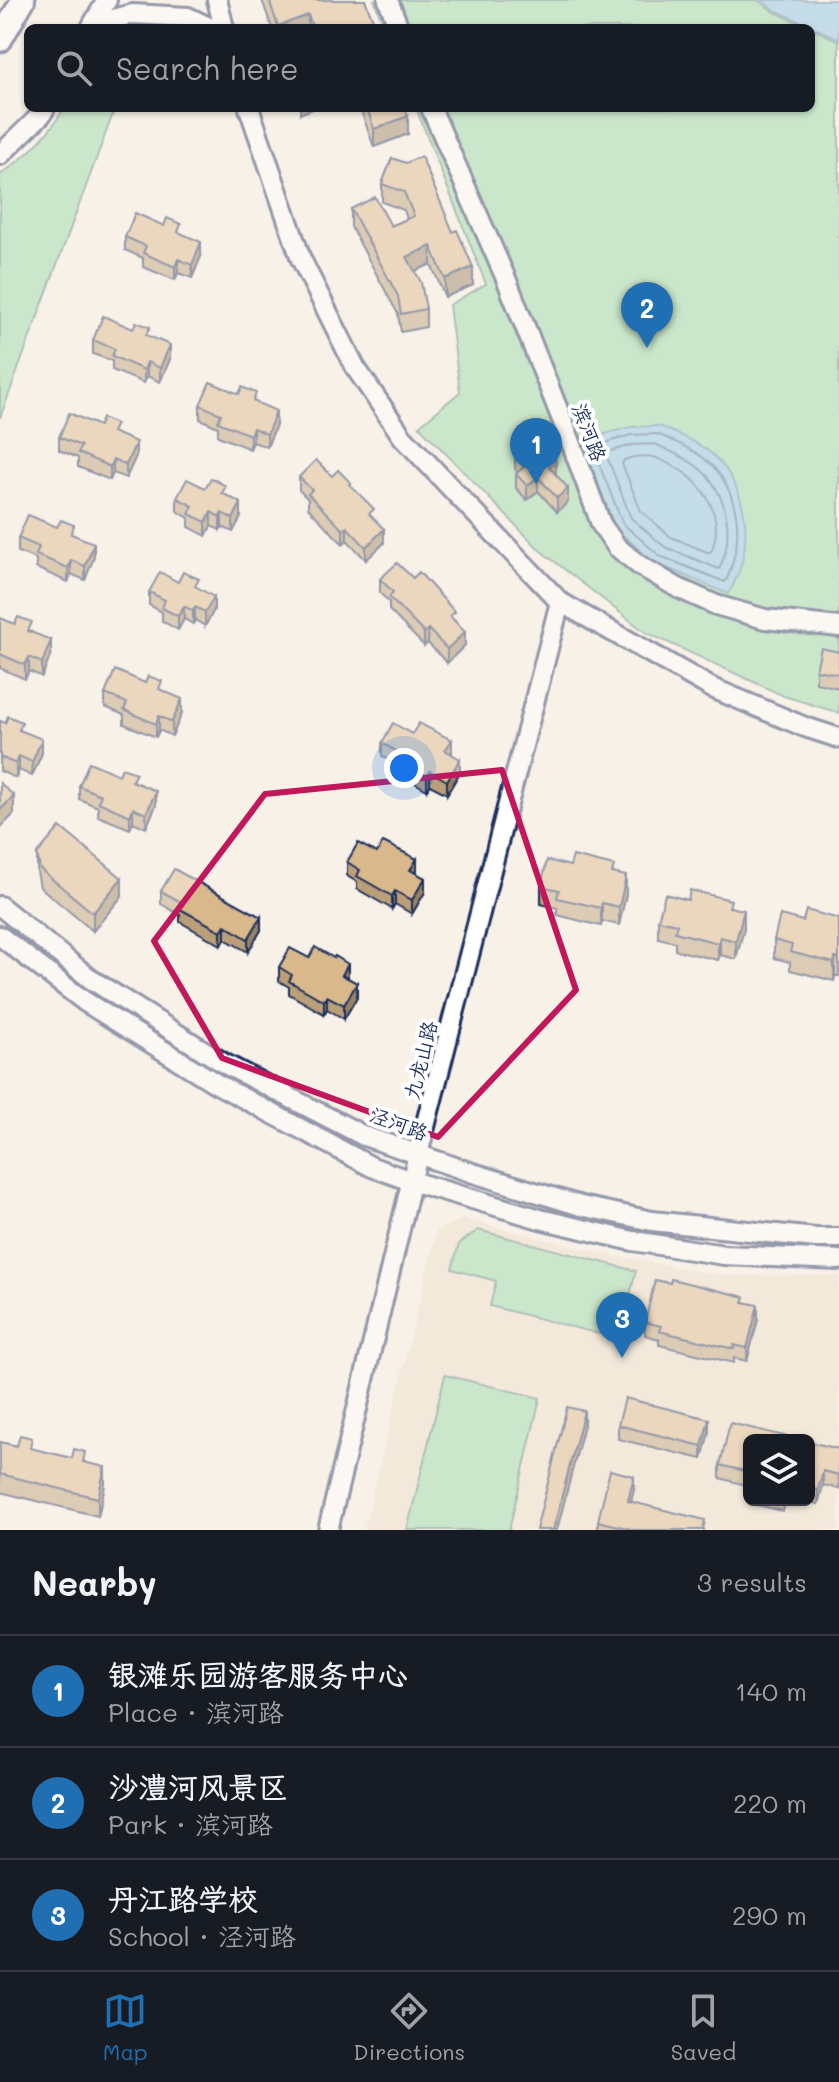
<!DOCTYPE html>
<meta charset="utf-8">
<style>
:root{--surface:#171b24;--page:#20242c;--text:#f1f3f6;--muted:#9ea1a6;--line:#363941;--accent:#1f6fb2}
body{margin:0;font-family:Mali,"LXGW WenKai TC",sans-serif;background:var(--page);color:var(--text)}
.controls{position:absolute;right:24px;bottom:24px;display:grid;overflow:hidden;border-radius:12px;box-shadow:0 2px 6px #0004}
.controls button{width:72px;height:72px;display:grid;place-items:center;padding:0;border:0;border-bottom:2px solid var(--line);background:var(--surface);color:var(--text);font:40px sans-serif}
.you{position:absolute;left:404px;top:768px;width:28px;height:28px;margin:-20px;border:6px solid #fff;border-radius:50%;background:#1a73e8;box-shadow:0 0 0 12px #1a73e833}
.badge{display:grid;place-items:center;width:52px;height:52px;border-radius:50%;background:var(--accent);color:#fff;font-size:26px;font-weight:700}
.pin{position:absolute;translate:-50% -66px;filter:drop-shadow(0 2px 4px #0008)}
.pin::after{content:'';position:absolute;top:42px;width:28px;height:24px;background:inherit;clip-path:polygon(0 0,100% 0,50% 100%)}
.list{margin:0;padding:0;list-style:none}
h2{display:flex;justify-content:space-between;align-items:center;height:104px;margin:0;padding:0 32px;font-size:34px}
h2 small{font-size:26px;font-weight:400;color:var(--muted)}
.list li{display:grid;grid-template-columns:52px 1fr auto;gap:24px;align-items:center;box-sizing:border-box;height:112px;padding:0 32px;border-top:2px solid var(--line)}
.list b{display:block;font-size:30px;white-space:nowrap}
.list p{margin:0;font-size:26px;white-space:nowrap;color:var(--muted)}
.list em{font-size:26px;font-style:normal;color:var(--muted)}
.icon{flex:none;width:44px;height:44px;fill:none;stroke:currentColor;stroke-width:2;stroke-linecap:round;stroke-linejoin:round}
.map{position:relative;flex:none;width:839px;height:1530px;overflow:hidden}
.search{position:absolute;background:var(--surface);box-shadow:0 2px 6px #0004;left:24px;right:24px;top:24px;height:88px;display:flex;align-items:center;gap:20px;box-sizing:border-box;padding:0 28px;border-radius:12px;color:var(--muted);font-size:30px}
.sheet{height:440px;background:var(--surface)}
nav{display:flex;justify-content:space-around;align-items:center;box-sizing:border-box;height:112px;border-top:2px solid var(--line);background:var(--surface);font-size:22px;color:var(--muted)}
nav a{display:grid;justify-items:center;gap:4px}
nav .on{color:var(--accent)}
.map>svg:first-child{display:block}
</style>
<div class="map">
<svg width="839" height="1530" viewBox="0 0 839 1530">
<rect width="100%" height="100%" fill="#f7f1e8"/>
<filter id="ink" filterUnits="userSpaceOnUse"><feTurbulence type="fractalNoise" baseFrequency=".0125" numOctaves="2"/><feDisplacementMap in="SourceGraphic" scale="16" xChannelSelector="R" yChannelSelector="G"/><feConvolveMatrix kernelMatrix="1 2 1 2 8 2 1 2 1" color-interpolation-filters="sRGB"/></filter>
<g filter="url(#ink)">
<path fill="#eee0cc" fill-rule="evenodd" d="M463 1219 605 1254 721 1275 839 1276V1530H364L437 1230ZM749 1440H809V1500H749Z"/>
<g fill="#96dba8" stroke="#588583" stroke-width="2">
<polygon points="374,0 757,0 775,12 810,28 385,28"/>
<polygon points="811,28 839,41 839,713 784,696 645,632 541,551 419,426 460,392 449,305 486,284 416,108 811,108"/>
<path d="M64 108H115L0 418V175C24 158 50 134 64 108Z"/>
<polygon points="478,1230 636,1271 619,1339 490,1306 496,1281 452,1269 459,1244"/>
<polygon points="445,1375 540,1398 509,1530 407,1530"/>
</g>
<g fill="#88c5e8" stroke="#5c89b1" stroke-width="2">
<polygon points="761,0 839,0 839,39 775,10"/>
<path d="M659 426C677 434 699 442 714 456 751 492 755 551 728 594L655 563 616 529 580 441 630 427Z"/>
</g>
<g fill="none" stroke-linecap="round" stroke-linejoin="round">
<g stroke="#476b95" stroke-width="2">
<path d="M657 434C674 441 693 449 707 461 733 483 742 521 735 553 732 563 731 574 725 582L660 556 623 524 592 447 631 435Z"/>
<path d="M655 444C670 451 688 458 700 469 728 493 735 537 719 569L665 547 631 518 606 454 608 452 632 445Z"/>
<path d="M634 457C640 457 647 455 653 457 654 457 664 461 665 462 700 477 727 512 711 552H707L671 537 641 511 622 464 624 460Z"/>
</g>
<g stroke="#1b2f5e" stroke-width="24">
<g id="minor">
<polyline points="217,0 224,28"/>
<polyline points="388,0 399,28"/>
<polyline points="93,24 107,0"/>
<polyline points="91,28 93,24 133,14 188,17 211,28"/>
<polyline points="249,108 301,259 355,367 402,436 448,485 560,602 712,688 805,727 839,738"/>
<polyline points="431,108 507,281 572,445 601,524 617,547 639,565 678,588 716,605 765,619 839,627"/>
<polyline points="0,155 41,115 45,108"/>
<polyline points="0,906 92,980 225,1064 364,1136 473,1173 581,1206 652,1221 816,1238 839,1238"/>
<polyline points="0,936 84,1001 217,1084 372,1167 411,1181 540,1219 633,1241 724,1255 839,1260"/>
<polyline points="328,1530 418,1154 560,602"/>
</g>
</g>
<g stroke="#1b2f5e" stroke-width="28">
<polyline id="major" points="0,40 23,0"/>
</g>
<use href="#minor" stroke="#fff" stroke-width="18"/>
<use href="#major" stroke="#fff" stroke-width="22"/>
</g>
<g fill="#bb9f78" stroke="#1b2f5e" stroke-width="2">
<polygon points="262,0 365,0 376,28 272,28"/>
<polygon points="360,108 405,108 408,134 374,147"/>
<polygon points="392,158 473,285 445,297 431,264 415,271 426,309 426,327 401,332 398,314 351,227 351,209 391,226 407,219 404,210 382,202 382,184"/>
<polygon points="181,234 201,256 192,278 178,273 175,280 143,267 143,258 125,250 125,237"/>
<polygon points="150,337 170,359 160,382 147,376 144,383 112,370 112,361 93,354 93,340"/>
<polygon points="256,403 276,425 267,447 253,442 250,449 218,436 218,427 200,419 200,405"/>
<polygon points="116,434 136,456 126,478 113,473 110,480 78,467 78,458 59,450 59,437"/>
<polygon points="515,455 556,474 568,502 557,512 538,491 527,500 516,488 516,474 518,472 515,469"/>
<polygon points="332,476 351,486 384,543 366,560 347,540 343,544 308,508 308,499 299,490 299,477"/>
<polygon points="205,488 226,495 241,517 233,532 222,527 220,530 211,526 206,536 189,527 189,518 177,511 177,498"/>
<polygon points="74,535 94,557 85,580 71,574 68,582 36,568 36,559 18,552 18,538"/>
<polygon points="380,579 455,621 465,645 447,663 428,643 424,646 389,610 389,602 380,593"/>
<polygon points="178,582 199,589 214,610 205,626 195,620 193,624 184,619 178,630 162,621 162,612 149,605 149,592"/>
<polygon points="0,618 32,632 51,654 42,677 29,671 25,679 0,668"/>
<polygon points="839,652 839,688 816,683 816,670"/>
<polygon points="162,691 182,713 172,736 159,730 156,737 124,724 124,715 105,707 105,694"/>
<polygon points="0,721 22,731 42,753 32,776 19,770 16,778 0,771"/>
<polygon points="412,734 452,753 460,772 447,794 430,785 427,790 392,770 392,762 382,756 382,743"/>
<polygon points="136,783 156,805 146,828 133,822 130,829 98,816 98,807 79,799 79,786"/>
<polygon points="377,853 417,872 425,892 412,914 395,904 392,909 357,889 357,882 347,876 347,862"/>
<polygon points="37,854 122,896 93,931 40,887 37,872"/>
<polygon points="570,866 614,873 626,894 619,925 602,921 601,926 557,915 557,908 541,904 541,886"/>
<polygon points="161,891 261,930 248,952 225,939 221,945 180,922 180,915 161,904"/>
<polygon points="688,900 731,907 744,928 736,959 720,955 718,960 675,950 675,942 658,938 658,920"/>
<polygon points="839,919 839,976 835,976 834,981 790,970 790,962 774,958 774,940 803,921"/>
<polygon points="309,958 348,977 357,997 344,1019 327,1009 324,1014 289,994 289,987 279,981 279,967"/>
<polygon points="670,1283 745,1302 758,1319 747,1361 734,1358 734,1363 659,1345 659,1339 645,1335 645,1322"/>
<polygon points="618,1425 709,1432 702,1459 618,1439"/>
<polygon points="749,1440 749,1486 720,1478 720,1465"/>
<polygon points="0,1442 85,1462 105,1485 98,1516 0,1492"/>
<polygon points="809,1442 839,1449 839,1489 823,1485 818,1504 801,1500 809,1500"/>
<polygon points="749,1487 749,1500 786,1500 783,1511 748,1503"/>
<polygon points="634,1489 631,1502 705,1530 598,1530 598,1521"/>
</g>
<g fill="#988262" stroke="#1b2f5e" stroke-width="2">
<polygon points="308,15 308,28 278,28 278,26"/>
<polygon points="300,108 315,108 300,114"/>
<polygon points="408,116 408,134 374,147 374,129"/>
<polygon points="201,242 201,256 192,278 192,265"/>
<polygon points="431,246 431,264 407,275 407,257"/>
<polygon points="178,259 178,273 175,280 175,267"/>
<polygon points="473,267 473,285 445,297 445,279"/>
<polygon points="170,345 170,359 160,382 160,368"/>
<polygon points="147,362 147,376 144,383 144,370"/>
<polygon points="276,411 276,425 267,447 267,434"/>
<polygon points="253,428 253,442 250,449 250,435"/>
<polygon points="136,442 136,456 126,478 126,465"/>
<polygon points="113,459 113,473 110,480 110,467"/>
<polygon points="556,460 556,474 549,467"/>
<polygon points="538,477 538,491 527,500 527,486"/>
<polygon points="568,488 568,502 557,512 557,498"/>
<polygon points="241,503 241,517 233,532 233,519"/>
<polygon points="211,512 211,526 206,536 206,522"/>
<polygon points="222,513 222,527 220,530 220,517"/>
<polygon points="347,527 347,540 343,544 343,530"/>
<polygon points="384,529 384,543 366,560 366,547"/>
<polygon points="94,543 94,557 85,580 85,566"/>
<polygon points="71,560 71,574 68,582 68,568"/>
<polygon points="214,597 214,610 205,626 205,612"/>
<polygon points="184,606 184,619 178,630 178,616"/>
<polygon points="195,607 195,620 193,624 193,611"/>
<polygon points="428,629 428,643 424,646 424,633"/>
<polygon points="465,632 465,645 447,663 447,649"/>
<polygon points="51,640 51,654 42,677 42,663"/>
<polygon points="29,657 29,671 25,679 25,665"/>
<polygon points="182,699 182,713 172,736 172,722"/>
<polygon points="159,716 159,730 156,737 156,724"/>
<polygon points="42,739 42,753 32,776 32,762"/>
<polygon points="452,740 452,753 445,764 445,750"/>
<polygon points="19,756 19,770 16,778 16,764"/>
<polygon points="460,759 460,772 447,794 447,781"/>
<polygon points="430,771 430,785 427,790 427,776"/>
<polygon points="156,791 156,805 146,828 146,814"/>
<polygon points="14,796 14,814 0,828 0,810"/>
<polygon points="133,808 133,822 130,829 130,816"/>
<polygon points="417,859 417,872 410,884 410,870"/>
<polygon points="626,876 626,894 619,925 619,907"/>
<polygon points="122,878 122,896 93,931 93,913"/>
<polygon points="425,878 425,892 412,914 412,900"/>
<polygon points="395,891 395,904 392,909 392,896"/>
<polygon points="602,903 602,921 601,926 601,908"/>
<polygon points="744,910 744,928 736,959 736,941"/>
<polygon points="261,917 261,930 248,952 248,939"/>
<polygon points="225,925 225,939 221,945 221,931"/>
<polygon points="720,937 720,955 718,960 718,943"/>
<polygon points="835,958 835,976 834,981 834,963"/>
<polygon points="348,964 348,977 342,989 342,975"/>
<polygon points="357,983 357,997 344,1019 344,1005"/>
<polygon points="327,996 327,1009 324,1014 324,1001"/>
<polygon points="758,1305 758,1319 747,1361 747,1348"/>
<polygon points="584,1411 584,1425 557,1530 553,1530"/>
<polygon points="709,1419 709,1432 702,1459 702,1446"/>
<polygon points="105,1467 105,1485 98,1516 98,1498"/>
<polygon points="823,1471 823,1485 818,1504 818,1490"/>
<polygon points="634,1476 634,1489 628,1515 628,1501"/>
</g>
<g fill="#d9b98c" stroke="#1b2f5e" stroke-width="2">
<polygon points="269,0 365,0 376,28 313,28 308,15 278,26"/>
<polygon points="367,108 405,108 408,116 374,129"/>
<polygon points="421,156 453,232 457,230 473,267 445,279 431,246 407,257 421,282 426,309 401,314 398,296 351,209 375,197 391,226 414,216 404,192 382,184 392,158 406,163"/>
<polygon points="135,213 164,226 167,218 181,224 178,232 201,242 192,265 178,259 175,267 143,253 146,246 125,237"/>
<polygon points="103,316 133,329 136,322 150,327 146,335 170,345 160,368 147,362 144,370 112,356 115,349 93,340"/>
<polygon points="210,382 239,394 242,387 256,393 253,401 276,411 267,434 253,428 250,435 218,422 221,414 200,405"/>
<polygon points="69,413 99,426 102,418 116,424 112,432 136,442 126,465 113,459 110,467 78,453 81,446 59,437"/>
<polygon points="529,443 538,454 545,448 556,460 549,467 568,488 557,498 538,477 527,486 516,474 525,466 515,455"/>
<polygon points="316,460 332,476 338,470 351,483 349,484 374,509 369,514 384,529 366,547 347,527 343,530 308,494 312,490 299,477"/>
<polygon points="211,478 226,486 222,493 241,503 233,519 222,513 220,517 211,512 206,522 189,514 193,506 177,498 187,479 205,488"/>
<polygon points="28,515 57,527 61,520 74,525 71,534 94,543 85,566 71,560 68,568 36,555 39,547 18,538"/>
<polygon points="397,563 413,578 419,572 455,612 450,616 465,632 447,649 428,629 424,633 389,597 393,592 380,579"/>
<polygon points="160,572 178,582 183,572 199,579 195,586 214,597 205,612 195,607 193,611 184,606 178,616 162,608 165,600 149,592"/>
<polygon points="18,617 32,622 28,631 51,640 42,663 29,657 25,665 0,654 0,618 15,624"/>
<polygon points="821,648 839,652 839,674 816,670"/>
<polygon points="115,670 145,683 148,676 162,681 159,689 182,699 172,722 159,716 156,724 124,710 127,703 105,694"/>
<polygon points="8,716 22,722 19,730 42,739 32,762 19,756 16,764 0,757 0,721 5,723"/>
<polygon points="393,723 412,734 419,723 452,740 445,750 460,759 447,781 430,771 427,776 392,756 396,751 382,743"/>
<polygon points="89,762 119,775 122,768 136,773 132,781 156,791 146,814 133,808 130,816 98,802 101,795 79,786"/>
<polygon points="0,783 14,796 0,810"/>
<polygon points="60,827 122,878 93,913 40,869 37,854"/>
<polygon points="383,842 417,859 410,870 425,878 412,900 395,891 392,896 357,876 360,870 347,862 358,843 377,853"/>
<polygon points="573,856 614,866 612,873 626,876 619,907 602,903 601,908 557,898 559,890 541,886 547,860 570,866"/>
<polygon points="174,869 261,917 248,939 225,925 221,931 180,909 183,903 161,891"/>
<polygon points="690,890 731,900 729,907 744,910 736,941 720,937 718,943 675,932 677,924 658,920 665,894 688,900"/>
<polygon points="806,910 839,919 839,959 835,958 834,963 790,952 792,945 774,940 780,915 803,921"/>
<polygon points="315,947 334,958 335,956 348,964 342,975 357,983 344,1005 327,996 324,1001 289,981 292,975 279,967 290,948 309,958"/>
<polygon points="671,1279 745,1297 743,1302 758,1305 747,1348 734,1345 734,1349 659,1331 661,1326 645,1322 655,1280 670,1283"/>
<polygon points="625,1398 709,1419 702,1446 618,1425"/>
<polygon points="567,1407 584,1411 553,1530 536,1530"/>
<polygon points="730,1423 802,1440 749,1440 749,1472 720,1465"/>
<polygon points="20,1435 32,1438 30,1448 72,1458 74,1449 85,1452 83,1462 105,1467 98,1498 0,1474 0,1442 17,1446"/>
<polygon points="809,1442 839,1449 839,1475 823,1471 818,1490 809,1488"/>
<polygon points="610,1470 634,1476 628,1501 705,1520 703,1530 635,1530 598,1521"/>
</g>
</g>
<path d="M0 0H839V1530H0ZM502 770 576 990 438 1137 222 1058 154 941 265 794Z" fill="#f7f1e8" fill-opacity=".55" fill-rule="evenodd"/>
<path fill="none" stroke="#c2185b" stroke-width="6" stroke-linejoin="round" d="M502 770 576 990 438 1137 222 1058 154 941 265 794Z"/>
<g text-anchor="middle" dominant-baseline="central" stroke-width="8" stroke-linejoin="round" paint-order="stroke">
<g font-size="20" fill="#1b2f5e" stroke="#fff">
<text transform="translate(590 432) rotate(69)">滨河路</text>
<text transform="translate(420 1060) rotate(-76)">九龙山路</text>
<text transform="translate(399 1123) rotate(20)">泾河路</text>
</g>
</g>
</svg>
<div class="controls">
<button><svg class="icon" aria-label="layers" viewBox="0 0 24 24"><path d="M12 4l9 5-9 5-9-5zM3 14l9 5 9-5"/></svg></button>
</div>
<div class="you"></div>
<div class="pin badge" style="left:536px;top:484px">1</div>
<div class="pin badge" style="left:647px;top:348px">2</div>
<div class="pin badge" style="left:622px;top:1358px">3</div>
<div class="search"><svg class="icon" aria-label="search" viewBox="0 0 24 24"><circle cx="10" cy="10" r="6"/><path d="M15 15l6 6"/></svg>Search here</div>
</div>
<section class="sheet">
<h2>Nearby<small>3 results</small></h2>
<ul class="list">
<li><span class="badge">1</span><div><b>银滩乐园游客服务中心</b><p>Place · 滨河路</p></div><em>140 m</em></li>
<li><span class="badge">2</span><div><b>沙澧河风景区</b><p>Park · 滨河路</p></div><em>220 m</em></li>
<li><span class="badge">3</span><div><b>丹江路学校</b><p>School · 泾河路</p></div><em>290 m</em></li>
</ul>
</section>
<nav>
<a class="on"><svg class="icon" aria-label="map" viewBox="0 0 24 24"><path d="M3 6l6-2 6 2 6-2v14l-6 2-6-2-6 2zM9 4v14M15 6v14"/></svg>Map</a>
<a><svg class="icon" aria-label="directions" viewBox="0 0 24 24"><path d="M12 3l9 9-9 9-9-9zM9 14v-3h6M13 9l2 2-2 2"/></svg>Directions</a>
<a><svg class="icon" aria-label="saved" viewBox="0 0 24 24"><path d="M7 4h10v16l-5-4-5 4z"/></svg>Saved</a>
</nav>
